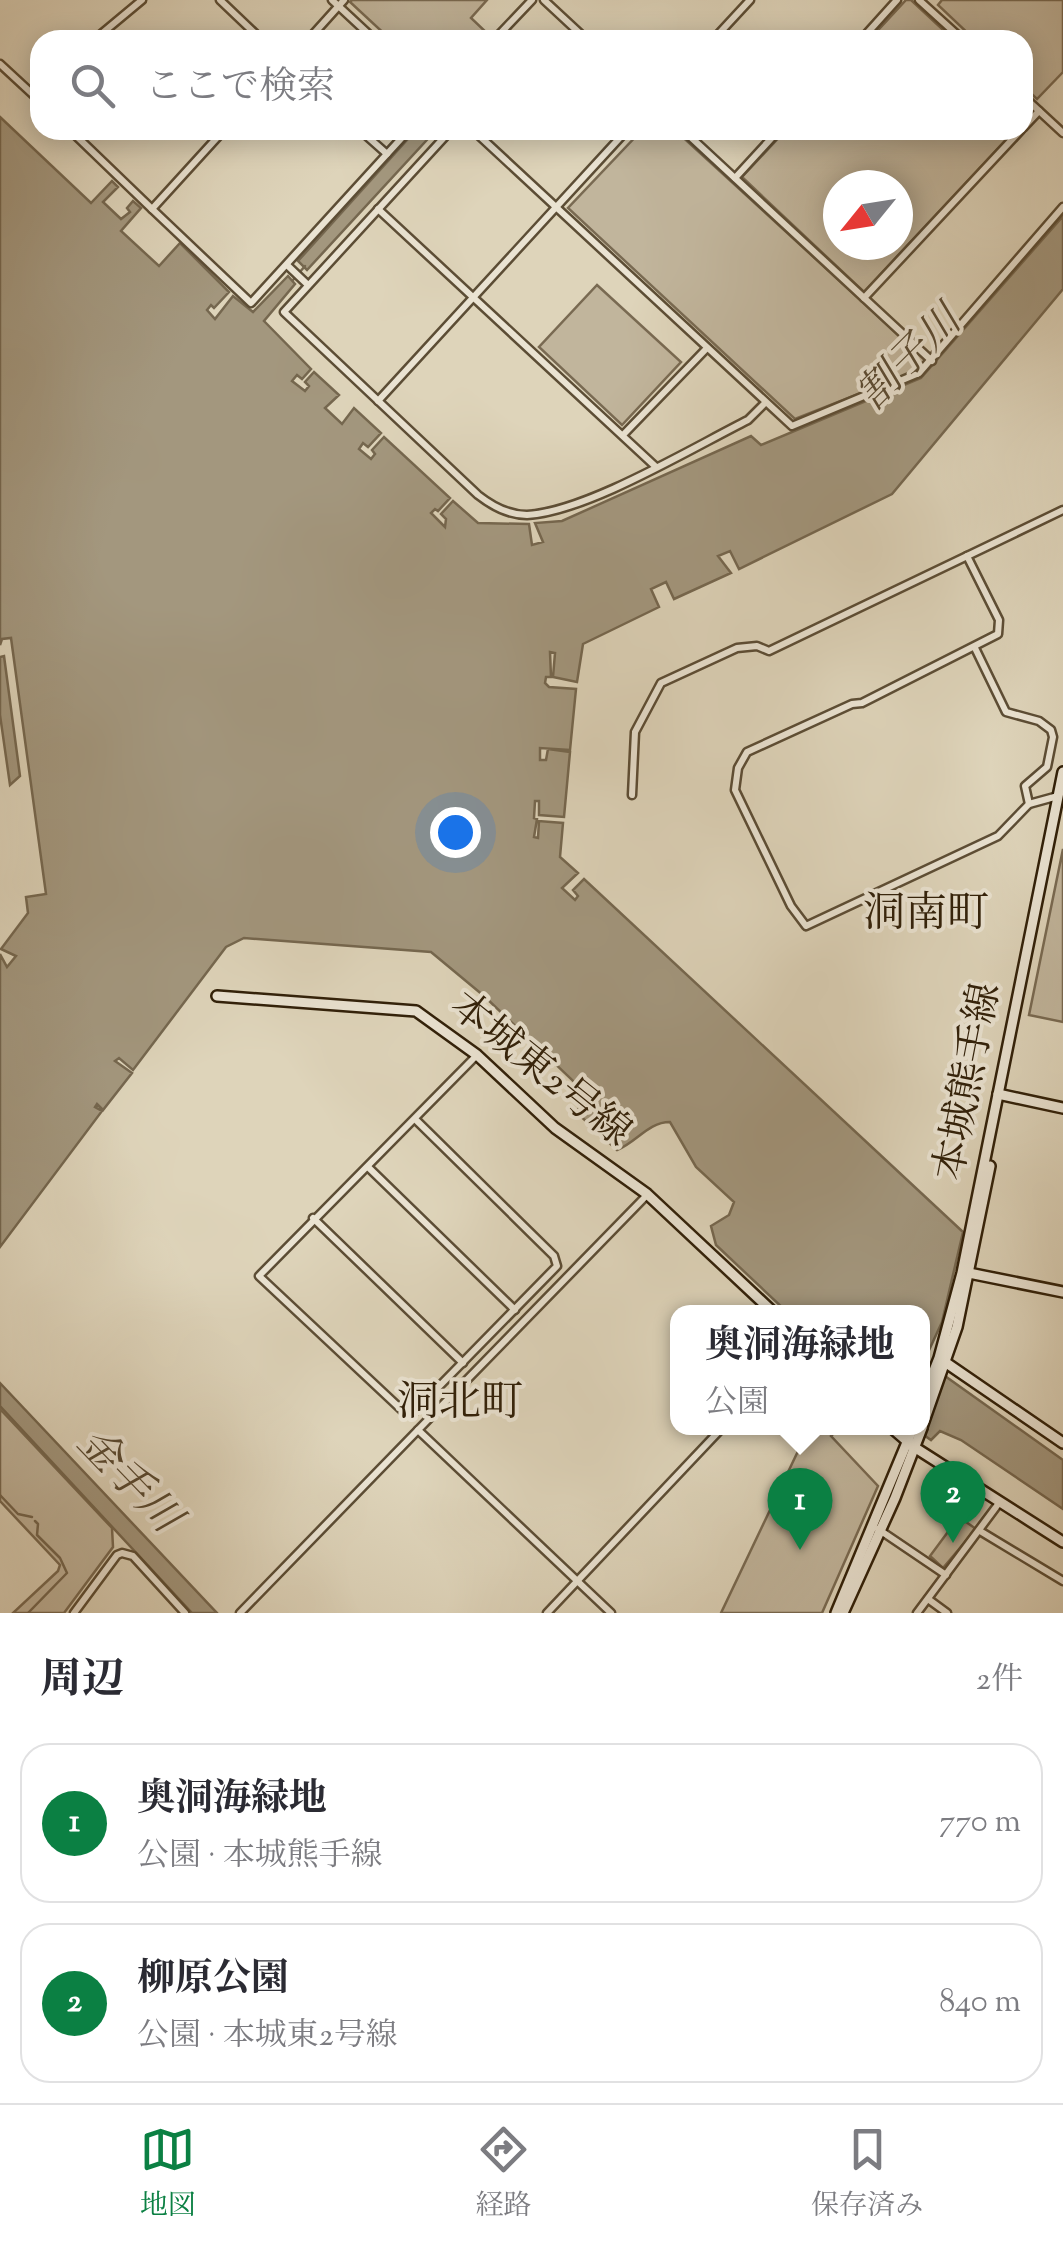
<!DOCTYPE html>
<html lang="ja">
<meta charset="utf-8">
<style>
:root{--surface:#fff;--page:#f2f2f3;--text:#2b2b33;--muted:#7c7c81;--line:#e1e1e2;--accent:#0b8043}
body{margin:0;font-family:"Sorts Mill Goudy","Noto Serif JP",serif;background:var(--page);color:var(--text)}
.compass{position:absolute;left:823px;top:170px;width:90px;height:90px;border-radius:50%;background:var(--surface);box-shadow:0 5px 25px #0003;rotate:240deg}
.you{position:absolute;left:455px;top:832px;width:35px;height:35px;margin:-25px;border:8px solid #fff;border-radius:50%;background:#1a73e8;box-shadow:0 0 0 15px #1a73e833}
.badge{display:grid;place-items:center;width:65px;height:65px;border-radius:50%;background:var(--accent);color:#fff;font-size:32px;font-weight:700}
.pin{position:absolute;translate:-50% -82px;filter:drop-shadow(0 2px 5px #0008)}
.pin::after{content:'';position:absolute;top:52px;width:35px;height:30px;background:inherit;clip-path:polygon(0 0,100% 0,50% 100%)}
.popup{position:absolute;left:670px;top:1305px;width:260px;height:130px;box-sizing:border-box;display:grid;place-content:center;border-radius:20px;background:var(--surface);filter:drop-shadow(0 2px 8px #0005);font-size:32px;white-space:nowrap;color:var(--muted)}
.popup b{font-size:38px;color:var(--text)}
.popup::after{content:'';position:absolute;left:50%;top:100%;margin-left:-20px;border:20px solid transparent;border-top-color:var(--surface)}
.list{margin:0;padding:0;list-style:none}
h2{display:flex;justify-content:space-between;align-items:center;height:130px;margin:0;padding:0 40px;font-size:42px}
h2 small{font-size:32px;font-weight:400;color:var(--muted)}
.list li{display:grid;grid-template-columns:65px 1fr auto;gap:30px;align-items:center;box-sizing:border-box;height:160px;margin:0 20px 20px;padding:0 20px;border:2px solid var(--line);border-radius:30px}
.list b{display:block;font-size:38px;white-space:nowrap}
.list p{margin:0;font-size:32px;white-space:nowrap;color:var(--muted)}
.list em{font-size:32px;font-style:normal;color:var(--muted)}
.icon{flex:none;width:55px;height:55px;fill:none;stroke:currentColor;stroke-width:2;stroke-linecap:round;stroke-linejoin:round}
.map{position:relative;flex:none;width:1063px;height:1613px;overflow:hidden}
.search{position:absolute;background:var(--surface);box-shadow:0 5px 25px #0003;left:30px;right:30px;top:30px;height:110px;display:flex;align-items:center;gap:25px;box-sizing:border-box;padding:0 35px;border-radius:30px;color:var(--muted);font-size:38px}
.sheet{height:490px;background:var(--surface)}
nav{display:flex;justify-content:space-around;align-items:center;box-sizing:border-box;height:140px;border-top:2px solid var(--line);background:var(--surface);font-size:28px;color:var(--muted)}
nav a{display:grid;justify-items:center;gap:5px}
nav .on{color:var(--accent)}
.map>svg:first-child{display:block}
</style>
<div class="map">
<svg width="1063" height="1613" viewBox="0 0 1063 1613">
<rect width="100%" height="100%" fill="#ded4ba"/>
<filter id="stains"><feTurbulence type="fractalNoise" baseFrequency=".002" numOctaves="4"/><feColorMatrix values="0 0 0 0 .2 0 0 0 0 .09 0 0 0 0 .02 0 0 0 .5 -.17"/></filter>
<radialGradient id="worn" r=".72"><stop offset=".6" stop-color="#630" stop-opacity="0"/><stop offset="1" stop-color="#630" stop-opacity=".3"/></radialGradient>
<g fill="#c1b59c" stroke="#796a52" stroke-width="2.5" fill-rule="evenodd">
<polygon points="352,0 487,0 471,18 489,35 484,40 391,40 350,2"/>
<polygon points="906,0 911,0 954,40 869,40"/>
<polygon points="942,0 1063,0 1063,72 1037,99 1023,86 1023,40 975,40 938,5"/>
<polygon points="642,130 675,130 927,361 917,371 795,419 568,208"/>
<path d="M786 130H1015L864 292 742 177ZM838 185H898V245H838Z"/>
<polygon points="597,285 681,362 622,425 539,347"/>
<polygon points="1063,849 1063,1022 1029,1015"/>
<polygon points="0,1409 112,1528 113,1547 64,1613 13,1613 58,1571 60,1565 0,1501"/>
<polygon points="809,1428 839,1428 831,1436 878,1486 822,1613 721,1613"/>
<polygon points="959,1517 976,1529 943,1568 930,1556"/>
</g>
<g fill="#a3977e" stroke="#75674f" stroke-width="2.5">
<path d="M0 117 91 203 112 181 118 187 103 202 121 219 130 212 127 208 133 201 141 208 121 231 159 266 180 243 229 292 214 308 211 305 207 310 215 319 233 296 253 312 288 276 295 284 264 321 311 369 302 379 297 375 292 381 305 391 309 386 305 382 314 372 339 395 325 408 342 424 354 408 381 433 368 447 363 443 359 449 371 459 375 454 372 450 384 437 450 498 438 511 435 509 431 513 445 527 446 519 441 514 453 501 478 523 529 524 532 545 543 542 535 523 562 521 751 436 761 445 921 378 1063 216V289L892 494 739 569 730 551 718 556 731 573 674 599 666 582 651 589 659 607 583 644 577 682 553 677 555 653 550 652 551 677H546L545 683 549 687 576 689 570 750 540 748V760H546L548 749 570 752 564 817 539 815V801H535L534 818 537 819 534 837 538 838 539 821 563 823 560 857 578 873 562 888 575 900 578 896 573 890 584 879 963 1232 942 1322 924 1361 1063 1460V1509L961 1440 940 1431 931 1440 914 1428H922V1312H787L716 1245 711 1226 729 1215 734 1202 696 1167 670 1122C648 1122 637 1142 617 1150L576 1112 589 1096 484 996 431 952 244 938 226 947 133 1070 119 1058 115 1061 132 1073 103 1110 97 1104 95 1107 102 1111 0 1247V954L7 967 16 956 1 949 28 913 26 897 46 894 11 638 2 639 0 645Z"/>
<polygon points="416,130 436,130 307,270 298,261"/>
<polygon points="4,656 20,776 10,785 0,715 0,657"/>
<polygon points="0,1383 217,1613 192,1613 0,1406"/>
</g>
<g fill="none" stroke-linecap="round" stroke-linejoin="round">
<g stroke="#75674f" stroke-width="2.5">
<polyline points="293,280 305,266"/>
<polyline points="0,1495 18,1514 32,1517"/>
<polyline points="28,1613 67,1573 60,1558 37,1535 38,1524 35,1521"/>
</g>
<g stroke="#5c4d35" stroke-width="11">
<g id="street">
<polyline points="220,0 262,40"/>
<polyline points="332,0 375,40"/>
<polyline points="544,0 587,40"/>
<polyline points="919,0 963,40"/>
<polyline points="94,40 142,0"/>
<polyline points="308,40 344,0"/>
<polyline points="494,40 532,0"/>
<polyline points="713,40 750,0"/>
<polyline points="861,40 897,0"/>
<polyline points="0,64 40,101"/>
<polyline points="1023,96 1063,133"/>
<polyline points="1023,128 1039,111"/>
<polyline points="70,130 152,209 224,130"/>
<polyline points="360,130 387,154 409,130"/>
<path d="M451 130 284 312 478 495C492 506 508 515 527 515 586 512 692 448 748 420L765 403"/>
<polyline points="473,130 792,426 919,373 1063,207"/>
<polyline points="683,130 932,361"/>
<polyline points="735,178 779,130"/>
<polyline points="152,209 251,303 387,154"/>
<polyline points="378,209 656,467"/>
<polyline points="287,265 308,285"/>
<polyline points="864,298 1021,130"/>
<polyline points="378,401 627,130"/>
<polyline points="623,435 707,348"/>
<polyline points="967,556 999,620 998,634 862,703 852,704 747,752 738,768 735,790 791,906 806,926 998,836 1029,804 1058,796"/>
<polyline points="975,648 1006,712 1039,721 1051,730 1053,737 1047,767 1025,786 1029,804"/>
<polyline points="632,795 635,732 661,683 737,648 757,646 769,651 1063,510"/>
<polyline points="416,1120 554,1256 557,1266 415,1411 404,1412 259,1276 477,1055"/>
<polyline points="368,1167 515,1310"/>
<polyline points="313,1218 463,1363"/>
<polyline points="878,1529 946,1575"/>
<polyline points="980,1531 1063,1581"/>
<polyline points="928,1599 947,1613"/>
<polyline points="74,1613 117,1555 122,1553 133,1556 185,1613"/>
<polyline points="240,1613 418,1430"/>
<polyline points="547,1613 722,1428"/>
<polyline points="611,1613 418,1430 647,1195"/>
<polyline points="917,1613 999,1503"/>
</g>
</g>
<g stroke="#312009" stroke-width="14">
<g id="secondary">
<polyline points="217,996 416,1011 477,1055 555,1128 647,1194 773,1312"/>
<polyline points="998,1094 1063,1108"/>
<polyline points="969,1273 1063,1292"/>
<polyline points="942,1360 1063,1443"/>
<polyline points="922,1401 939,1358 962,1273 1063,772"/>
<polyline points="922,1427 957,1327 990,1166"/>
<polyline points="892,1428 914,1447 1063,1542"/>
<polyline points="836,1613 913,1428"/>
<polyline points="843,1613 895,1498 922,1428"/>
</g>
</g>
<use href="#street" stroke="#eae3d2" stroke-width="6"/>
<use href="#secondary" stroke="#eae3d2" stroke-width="9"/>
</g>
<g text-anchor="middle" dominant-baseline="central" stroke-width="8" stroke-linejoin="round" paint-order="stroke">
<g font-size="40" fill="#312009" stroke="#eae3d2">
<text transform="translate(539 1071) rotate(39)">本城東2号線</text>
<text transform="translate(970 1082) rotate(-79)">本城熊手線</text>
</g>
<g font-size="42" font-style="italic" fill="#594a32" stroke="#eae3d2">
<text transform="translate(911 360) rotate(-45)">割子川</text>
<text transform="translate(127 1482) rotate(46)">金手川</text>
</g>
<g font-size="42" fill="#312009" stroke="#eae3d2">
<text x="926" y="916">洞南町</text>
<text x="460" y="1405">洞北町</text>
</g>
</g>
<rect width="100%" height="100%" filter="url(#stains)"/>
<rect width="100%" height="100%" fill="url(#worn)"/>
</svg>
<svg class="compass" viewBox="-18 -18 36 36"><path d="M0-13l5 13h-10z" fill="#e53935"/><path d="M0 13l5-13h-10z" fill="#7c7c81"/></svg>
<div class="you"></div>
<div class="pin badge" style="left:800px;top:1550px">1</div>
<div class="popup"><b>奥洞海緑地</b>公園</div>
<div class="pin badge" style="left:953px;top:1543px">2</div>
<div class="search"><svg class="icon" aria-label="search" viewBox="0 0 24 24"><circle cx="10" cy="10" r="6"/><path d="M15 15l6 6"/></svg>ここで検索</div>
</div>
<section class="sheet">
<h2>周辺<small>2件</small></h2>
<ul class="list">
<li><span class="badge">1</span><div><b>奥洞海緑地</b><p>公園 · 本城熊手線</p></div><em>770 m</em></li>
<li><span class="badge">2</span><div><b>柳原公園</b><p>公園 · 本城東2号線</p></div><em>840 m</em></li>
</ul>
</section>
<nav>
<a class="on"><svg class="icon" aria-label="map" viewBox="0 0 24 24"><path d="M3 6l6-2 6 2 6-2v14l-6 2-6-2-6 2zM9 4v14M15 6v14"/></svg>地図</a>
<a><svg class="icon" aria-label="directions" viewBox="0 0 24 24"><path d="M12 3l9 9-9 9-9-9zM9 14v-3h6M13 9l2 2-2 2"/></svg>経路</a>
<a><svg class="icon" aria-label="saved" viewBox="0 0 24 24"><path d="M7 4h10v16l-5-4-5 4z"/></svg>保存済み</a>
</nav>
